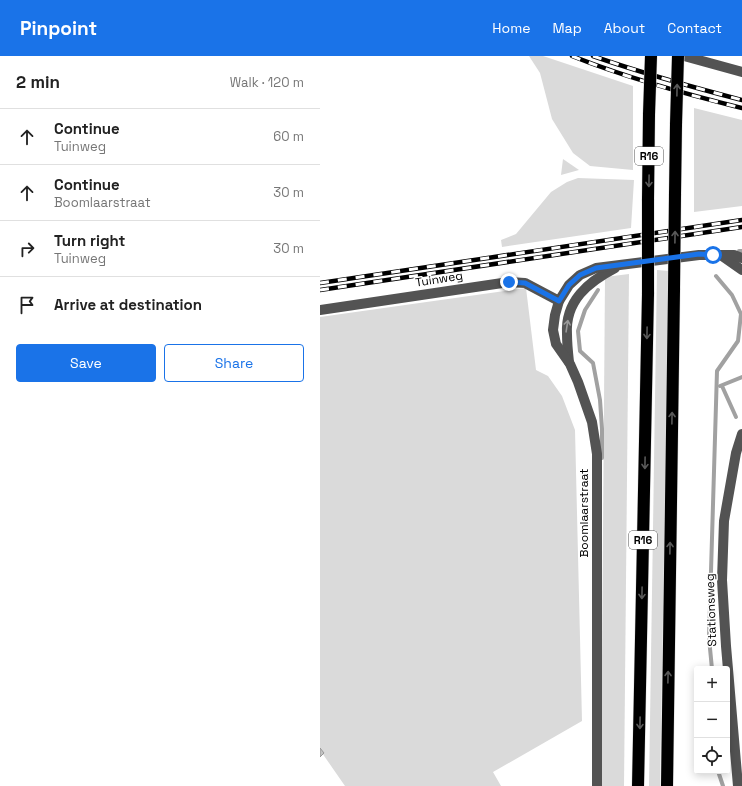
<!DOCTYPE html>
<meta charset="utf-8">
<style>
:root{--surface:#fff;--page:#f6f6f6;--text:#222;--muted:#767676;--line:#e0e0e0;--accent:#1a73e8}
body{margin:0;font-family:"Space Grotesk",sans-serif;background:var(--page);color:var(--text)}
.controls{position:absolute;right:12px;bottom:12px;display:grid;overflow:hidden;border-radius:4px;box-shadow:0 2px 10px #0003}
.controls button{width:36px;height:36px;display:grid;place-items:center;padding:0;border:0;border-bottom:1px solid var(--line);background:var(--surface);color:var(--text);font:20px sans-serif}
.stop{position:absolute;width:12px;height:12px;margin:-9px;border:3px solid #1a73e8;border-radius:50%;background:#fff}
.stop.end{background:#1a73e8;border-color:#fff;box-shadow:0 1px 4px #0008}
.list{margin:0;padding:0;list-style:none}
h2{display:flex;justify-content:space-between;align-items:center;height:52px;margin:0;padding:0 16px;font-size:17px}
h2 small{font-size:13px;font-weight:400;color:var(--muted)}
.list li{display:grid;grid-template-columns:26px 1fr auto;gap:12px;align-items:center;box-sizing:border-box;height:56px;padding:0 16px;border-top:1px solid var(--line)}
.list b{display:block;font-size:15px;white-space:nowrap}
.list p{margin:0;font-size:13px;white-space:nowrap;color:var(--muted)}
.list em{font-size:13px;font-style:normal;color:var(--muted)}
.actions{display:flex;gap:8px;padding:12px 16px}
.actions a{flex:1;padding:9px 0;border:1px solid var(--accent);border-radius:4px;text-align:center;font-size:14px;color:var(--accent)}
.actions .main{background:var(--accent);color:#fff}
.icon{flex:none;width:22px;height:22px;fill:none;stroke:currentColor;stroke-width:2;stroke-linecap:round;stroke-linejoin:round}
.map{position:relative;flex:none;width:422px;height:730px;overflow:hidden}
header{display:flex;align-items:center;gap:24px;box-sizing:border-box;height:56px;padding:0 20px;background:var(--accent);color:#fff}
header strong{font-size:19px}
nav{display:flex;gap:22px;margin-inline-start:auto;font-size:14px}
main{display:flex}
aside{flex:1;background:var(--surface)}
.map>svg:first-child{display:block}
</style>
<header>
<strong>Pinpoint</strong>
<nav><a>Home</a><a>Map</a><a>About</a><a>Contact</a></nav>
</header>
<main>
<aside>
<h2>2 min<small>Walk · 120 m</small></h2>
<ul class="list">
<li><svg class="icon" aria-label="ahead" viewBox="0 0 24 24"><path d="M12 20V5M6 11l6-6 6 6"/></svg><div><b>Continue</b><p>Tuinweg</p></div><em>60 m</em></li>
<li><svg class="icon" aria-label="ahead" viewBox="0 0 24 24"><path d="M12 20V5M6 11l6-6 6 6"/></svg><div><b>Continue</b><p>Boomlaarstraat</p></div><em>30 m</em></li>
<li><svg class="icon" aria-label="right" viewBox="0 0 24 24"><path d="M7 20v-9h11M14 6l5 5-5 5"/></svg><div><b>Turn right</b><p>Tuinweg</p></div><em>30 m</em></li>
<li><svg class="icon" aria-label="arrive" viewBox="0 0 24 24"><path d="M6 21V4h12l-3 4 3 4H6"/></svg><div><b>Arrive at destination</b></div></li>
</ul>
<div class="actions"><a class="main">Save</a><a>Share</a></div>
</aside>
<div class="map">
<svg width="422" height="730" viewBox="0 0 422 730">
<rect width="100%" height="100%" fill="#fff"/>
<g fill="#dadada">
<polygon points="209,0 223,0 313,30 313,114 270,110 253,97 232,63 220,17"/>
<polygon points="374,52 422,64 422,150 374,156"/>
<polygon points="243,103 259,114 241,119"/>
<polygon points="258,122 314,124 311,172 182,191 181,184 196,178 231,136 247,126"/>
<polygon points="337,214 349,215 340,730 329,730"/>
<polygon points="309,218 304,730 281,730 285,221"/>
<polygon points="206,232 216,314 228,320 242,340 255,374 262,665 173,716 181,730 25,730 0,694 0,261"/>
</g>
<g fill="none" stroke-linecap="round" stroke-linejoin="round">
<g stroke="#a1a1a1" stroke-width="4">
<polyline points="419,195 422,195"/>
<polyline points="278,234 265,254 258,275 260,295 273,307 280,344 282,373 282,402"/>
<polyline points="400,330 422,321"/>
<polyline points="402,330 416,361"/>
<polyline points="392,613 389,582 397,315 418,285 421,258 412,239 396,220"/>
<polyline points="398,715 403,730"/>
</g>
</g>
<polygon fill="#c3c3c3" stroke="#979797" points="0,692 4,697 0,701"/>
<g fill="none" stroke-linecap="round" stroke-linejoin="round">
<g stroke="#dbdbdb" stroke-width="13">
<g id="highway">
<polyline points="355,138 356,68"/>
<polyline points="328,143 329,58"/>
<polyline points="318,730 328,238"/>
<polyline points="347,730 354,234"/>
</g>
</g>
<g stroke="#535353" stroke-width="10">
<polyline points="364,0 422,16"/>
<polyline points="402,200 422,214"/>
<polyline points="0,254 189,226 205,227 239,245"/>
<path d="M249 306C248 297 247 288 247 278 245 245 268 226 295 212"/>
<polyline points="277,730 277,398 272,366 258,326 250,308 236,288 233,274 235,259 239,245 249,229 260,219 276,212 379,199 414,199 422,202"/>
<polyline points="418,730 406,590 402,524 404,465 416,397 422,378"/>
</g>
<use href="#highway" stroke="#000" stroke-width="12"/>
<g stroke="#000" stroke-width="4.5">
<g id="rail">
<path d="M252 0C307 22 365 38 422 52"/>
<path d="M273 0C322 17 372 31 422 44"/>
<polyline points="0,227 422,164"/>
<polyline points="0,234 422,171"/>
</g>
</g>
<use href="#rail" stroke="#fff" stroke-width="3" stroke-dasharray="9" stroke-linecap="butt"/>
<g stroke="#dbdbdb" stroke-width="13" stroke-linecap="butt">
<g id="highway-bridge">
<polyline points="329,58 331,0"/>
<polyline points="356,68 358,0"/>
<polyline points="354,234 355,138"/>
<polyline points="328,238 328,143"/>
</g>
</g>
<use href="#highway-bridge" stroke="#000" stroke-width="12"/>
</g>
<defs><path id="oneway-shaft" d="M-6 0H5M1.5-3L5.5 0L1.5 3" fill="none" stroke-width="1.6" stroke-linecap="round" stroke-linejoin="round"/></defs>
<g stroke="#595959">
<use href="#oneway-shaft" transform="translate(357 34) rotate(-89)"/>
<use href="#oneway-shaft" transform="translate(329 125) rotate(91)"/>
<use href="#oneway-shaft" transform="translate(355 181) rotate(-89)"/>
<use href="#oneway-shaft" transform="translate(327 277) rotate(91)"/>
<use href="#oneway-shaft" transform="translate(352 362) rotate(-89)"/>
<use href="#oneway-shaft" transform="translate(325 407) rotate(91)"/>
<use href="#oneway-shaft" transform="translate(350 492) rotate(-89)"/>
<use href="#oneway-shaft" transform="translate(322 537) rotate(91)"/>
<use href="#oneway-shaft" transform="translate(348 621) rotate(-89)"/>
<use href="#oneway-shaft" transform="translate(320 667) rotate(91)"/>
</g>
<use stroke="#989898" href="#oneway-shaft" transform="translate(247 270) rotate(-81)"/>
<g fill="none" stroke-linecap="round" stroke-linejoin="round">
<polyline stroke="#1a73e8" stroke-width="5" points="189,226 205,227 239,245 249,229 260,219 276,212 379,198 393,199"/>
</g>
<g text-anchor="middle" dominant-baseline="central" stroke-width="3" stroke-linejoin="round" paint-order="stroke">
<g fill="#fff" stroke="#4c4c4c" stroke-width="1">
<rect x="315" y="91" width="28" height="18" rx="3"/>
<rect x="309" y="475" width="28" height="18" rx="3"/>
</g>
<g font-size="11" font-weight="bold" fill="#000">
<text x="329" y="100">R16</text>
<text x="323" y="484">R16</text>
</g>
<g font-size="12" fill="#000" stroke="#fff">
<text transform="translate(119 223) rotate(-9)">Tuinweg</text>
<text transform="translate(264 457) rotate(-90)">Boomlaarstraat</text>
<text transform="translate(391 554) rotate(-92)">Stationsweg</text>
</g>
</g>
</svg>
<div class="controls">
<button>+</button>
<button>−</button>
<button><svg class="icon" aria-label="locate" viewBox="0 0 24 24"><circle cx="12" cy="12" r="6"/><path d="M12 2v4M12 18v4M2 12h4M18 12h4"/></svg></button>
</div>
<div class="stop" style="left:393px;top:199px"></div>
<div class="stop end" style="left:189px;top:226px"></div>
</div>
</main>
